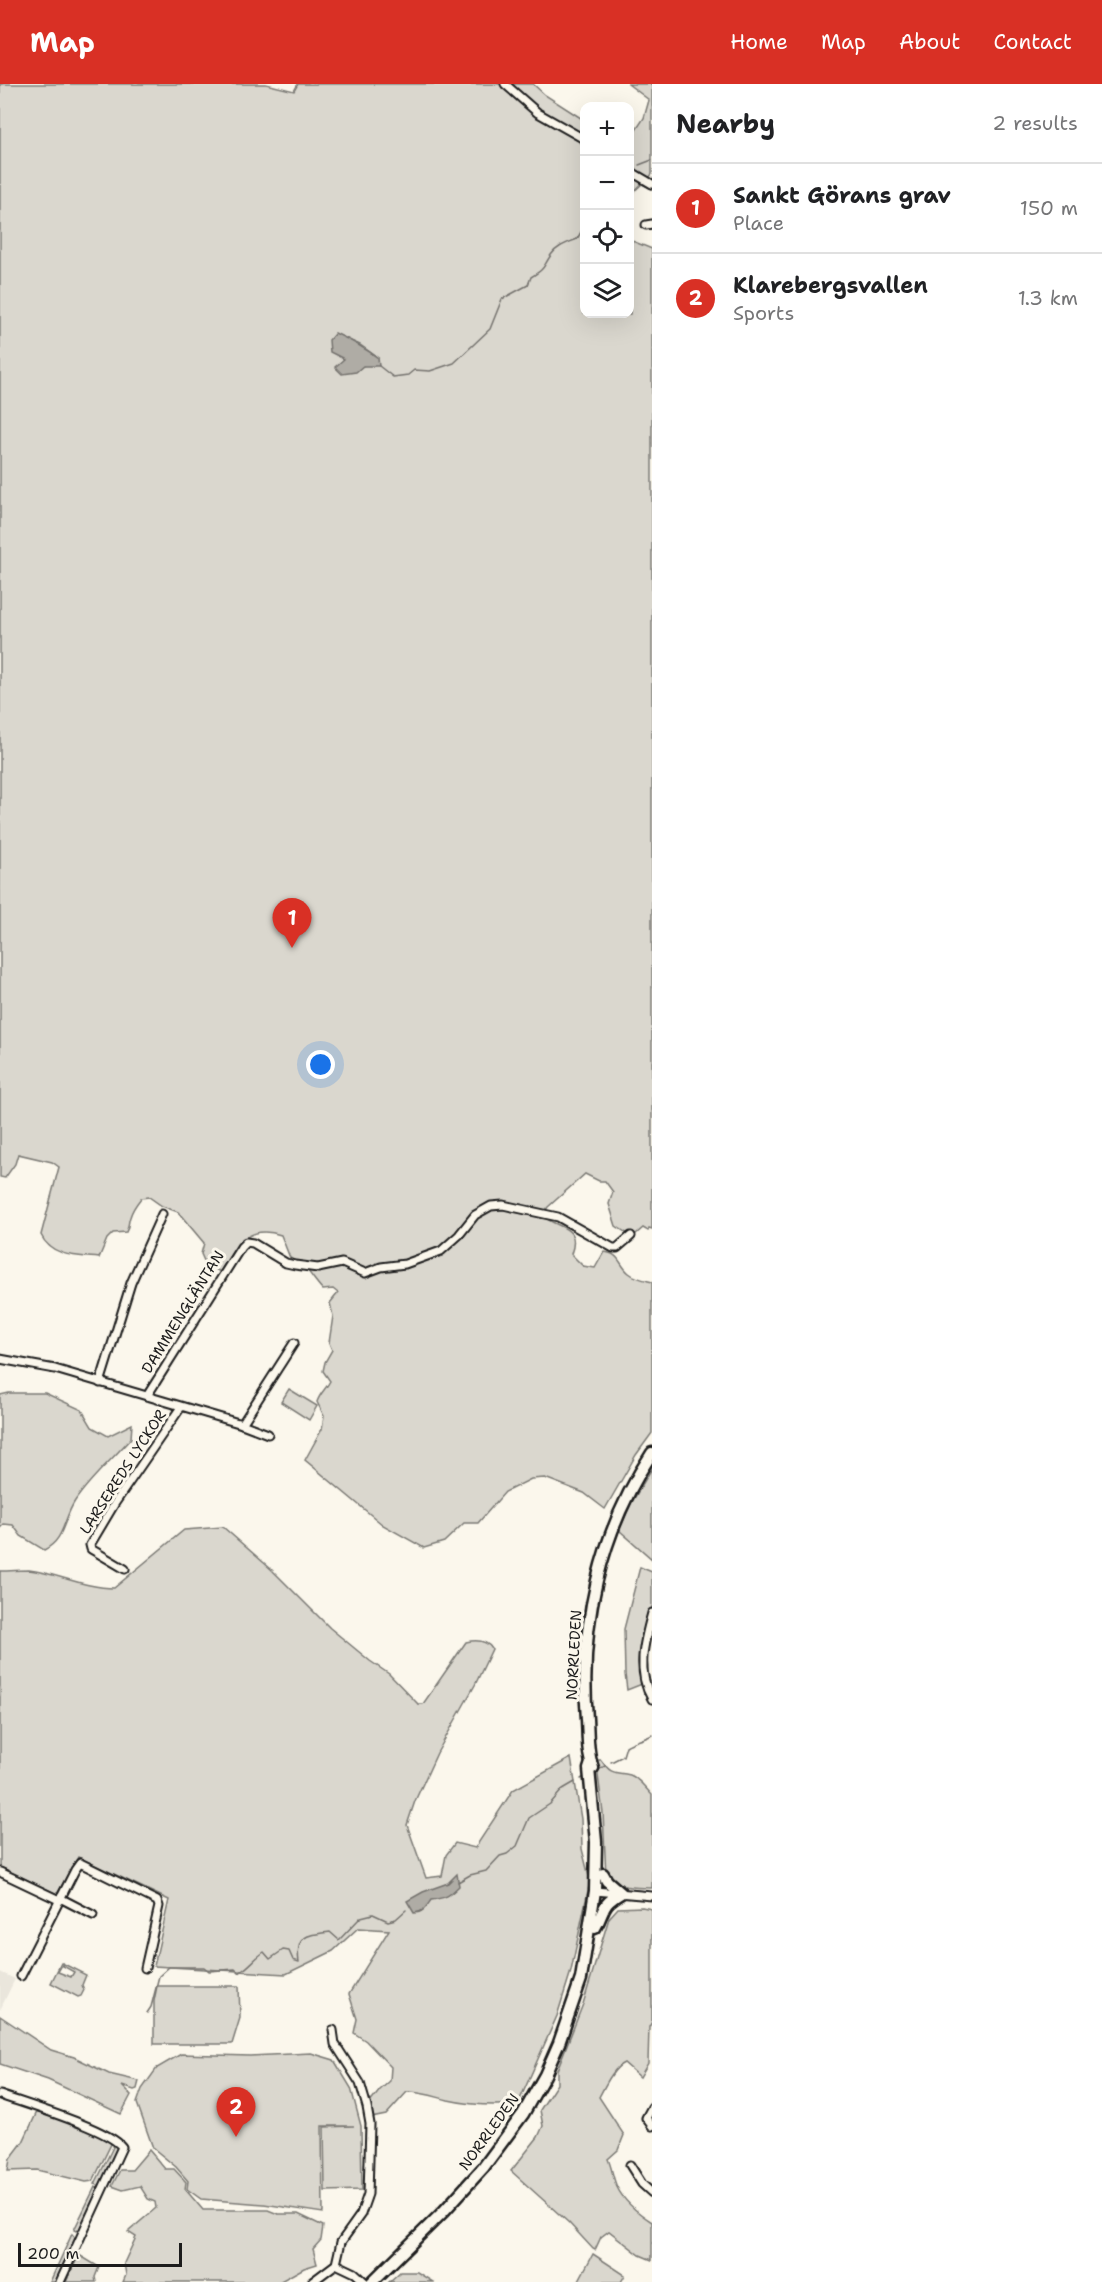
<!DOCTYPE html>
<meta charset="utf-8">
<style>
:root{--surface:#fff;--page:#f6f6f6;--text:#202124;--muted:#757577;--line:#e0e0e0;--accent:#d93025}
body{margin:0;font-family:"Shantell Sans",sans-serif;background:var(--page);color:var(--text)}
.controls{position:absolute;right:18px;top:18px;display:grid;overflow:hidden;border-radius:12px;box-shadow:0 6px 24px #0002}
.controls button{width:54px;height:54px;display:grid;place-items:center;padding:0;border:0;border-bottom:2px solid var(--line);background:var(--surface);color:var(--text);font:30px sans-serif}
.scale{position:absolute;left:18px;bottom:15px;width:164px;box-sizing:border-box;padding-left:6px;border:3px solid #1c1c1c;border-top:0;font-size:16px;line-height:21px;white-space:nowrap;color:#1c1c1c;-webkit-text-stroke:4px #fbf7ec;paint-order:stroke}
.you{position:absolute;left:321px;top:981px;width:21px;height:21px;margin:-15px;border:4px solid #fff;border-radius:50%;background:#1a73e8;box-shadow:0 0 0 9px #1a73e833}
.badge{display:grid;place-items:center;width:39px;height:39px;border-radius:50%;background:var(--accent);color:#fff;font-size:20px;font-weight:700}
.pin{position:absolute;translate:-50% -50px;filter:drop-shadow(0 2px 3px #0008)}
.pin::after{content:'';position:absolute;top:32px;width:21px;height:18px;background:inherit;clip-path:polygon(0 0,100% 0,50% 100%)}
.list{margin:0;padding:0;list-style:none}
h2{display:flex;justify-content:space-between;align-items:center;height:78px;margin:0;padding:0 24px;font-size:26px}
h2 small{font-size:20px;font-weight:400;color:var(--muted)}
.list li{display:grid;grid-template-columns:39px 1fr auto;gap:18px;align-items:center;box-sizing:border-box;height:90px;padding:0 24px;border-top:2px solid var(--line)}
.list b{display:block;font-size:22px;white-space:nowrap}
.list p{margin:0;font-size:20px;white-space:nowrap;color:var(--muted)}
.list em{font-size:20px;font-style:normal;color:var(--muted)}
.icon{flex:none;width:33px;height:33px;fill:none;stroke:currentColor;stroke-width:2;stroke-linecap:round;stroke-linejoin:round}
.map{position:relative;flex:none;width:652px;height:2198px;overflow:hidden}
header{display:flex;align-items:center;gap:36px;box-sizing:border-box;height:84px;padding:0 30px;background:var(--accent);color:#fff}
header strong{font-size:28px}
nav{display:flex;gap:33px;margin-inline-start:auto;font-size:21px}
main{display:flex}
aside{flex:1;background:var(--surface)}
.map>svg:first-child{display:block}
</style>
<header>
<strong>Map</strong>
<nav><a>Home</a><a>Map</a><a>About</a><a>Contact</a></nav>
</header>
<main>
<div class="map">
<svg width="652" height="2198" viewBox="0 0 652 2198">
<rect width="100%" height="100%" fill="#fbf7ec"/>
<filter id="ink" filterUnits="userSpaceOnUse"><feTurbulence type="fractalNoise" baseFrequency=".0167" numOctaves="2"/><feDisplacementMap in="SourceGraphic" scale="12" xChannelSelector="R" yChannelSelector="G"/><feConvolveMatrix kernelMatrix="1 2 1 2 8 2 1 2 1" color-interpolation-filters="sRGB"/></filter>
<g filter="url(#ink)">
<polygon fill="#eae6dc" points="0,1888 15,1895 0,1926"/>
<g fill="#dad7ce" stroke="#7b7a75" stroke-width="1.5" fill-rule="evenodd">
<path d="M0 0H266L294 7 298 0H533L545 11 584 36V230H630V156L652 165V1145L649 1144 648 1147 643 1144 636 1150H628L616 1142 609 1120 613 1108 605 1097H599L585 1090 548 1123 542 1131C555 1145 582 1140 571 1170L583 1182 595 1184 604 1168C620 1169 619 1181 629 1189 635 1194 645 1196 652 1198V1349L636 1371 605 1425 584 1409 545 1394 531 1395 505 1408 478 1439H464L444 1458 424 1464 383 1441 305 1376 322 1345 324 1332 317 1318C320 1309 326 1305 330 1297L323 1287 325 1278 332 1266 329 1259 333 1232 330 1219 338 1209 333 1205 323 1206C310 1192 308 1182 290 1174L281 1151C247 1139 235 1163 220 1188L205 1179 201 1170 204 1159 178 1128 162 1122 149 1113 141 1114C137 1119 132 1126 130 1133 128 1138 129 1143 126 1148L113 1149 107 1155 99 1174C78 1172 51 1173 41 1151L59 1083 52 1078 18 1070 15 1080 5 1094 0 1093ZM334 250 360 261 378 274 363 282Z"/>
<polygon points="628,0 652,0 652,90 649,94 652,97 652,105 642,100 630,111 630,55 644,34 649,16"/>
<polygon points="289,1305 317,1322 309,1336 281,1318"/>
<path d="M9 1309H45L82 1326 92 1343 108 1352 132 1340 131 1354C113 1375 90 1394 75 1417 63 1435 65 1456 44 1466L21 1452 13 1441 4 1440 0 1444V1311Z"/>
<polygon points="652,1384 652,1475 619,1446 632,1418"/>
<path d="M223 1443 271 1485 330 1544 370 1577 389 1590 418 1620H423L466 1558C475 1556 486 1555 492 1565L475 1601 437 1669 415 1717 407 1741 426 1794 442 1792 446 1771 455 1759 475 1764 513 1706 571 1674 581 1735 582 1765 590 1797 571 1887 557 1932 518 2020C496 2022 470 2021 448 2016 433 2012 422 2008 407 2008L386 2031 371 2034 369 2020 380 2006 390 1997 391 1983 366 1957 354 1949 357 1935 349 1910 389 1846 358 1844 333 1867 286 1890 154 1882 169 1816 78 1773 57 1810 0 1783V1487C10 1487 20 1486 29 1486 56 1489 85 1504 114 1504L184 1446Z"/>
<path d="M640 1483 652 1488C652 1499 652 1511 652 1521 648 1547 636 1572 642 1600L627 1606 625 1590 624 1545Z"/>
<path d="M596 1676H601C612 1692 615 1687 630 1691 639 1694 646 1705 652 1711V1804C636 1803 617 1805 606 1792L603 1729Z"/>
<path d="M642 1823 652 1825V1938L649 1943 648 1979 640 1993 624 1979C613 1984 605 2002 599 2013L624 2051 618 2066 608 2075C612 2084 613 2095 617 2103 624 2118 638 2129 652 2138V2176L640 2171 609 2147 601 2153 595 2166 593 2165 569 2139 511 2087 538 2053 543 2042 540 2026 557 2000V1986L583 1920 609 1834 618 1824Z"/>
<polygon points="61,1879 63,1879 58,1888 71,1893 74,1888 63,1882 64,1880 86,1891 82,1901 84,1906 81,1912 78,1913 51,1899"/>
<polygon points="157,1902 239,1902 240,1934 232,1960 154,1960 154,1917"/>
<polygon points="0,1932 51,1966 74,1973 109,1990 139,1997 137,2005 134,2006 122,2002 131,2011 121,2030 48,1996 0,1980"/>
<polygon points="311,1969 334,1976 351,2004 361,2042 362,2106 325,2107 324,2043 354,2042 322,2042 323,2129 264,2120 201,2115 187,2105 188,2097 176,2083 153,2064 137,2019 142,2005 157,1984 181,1970 250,1972"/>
<polygon points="37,2028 83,2044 112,2058 93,2097 86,2098 37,2086 8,2087 10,2075 23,2058"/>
<polygon points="115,2059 119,2063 101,2102 95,2100"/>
<polygon points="149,2066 165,2085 174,2085 186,2098 185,2105 203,2126 268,2126 278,2130 298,2130 323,2142 321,2156 313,2165 317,2180 304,2184 279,2198 123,2198 126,2191 124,2179 136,2153 128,2148 156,2124 155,2118 148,2115 140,2102 123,2106 112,2102 120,2086 132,2086"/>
<polygon points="95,2103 100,2105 81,2145 76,2147 74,2146"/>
<polygon points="72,2150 76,2155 56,2198 50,2198"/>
<polygon points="593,2170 625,2191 621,2198 578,2198"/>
<polygon points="79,2171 99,2183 95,2193 96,2198 66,2198"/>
<polygon points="400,2188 417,2188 433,2198 389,2198"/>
</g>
<g fill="#afaca5" stroke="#74726e" stroke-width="1.5">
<path d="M335 249C350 256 364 263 378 274L379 282H363L356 288 342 290 335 283 344 275 330 268 329 256Z"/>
<path d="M457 1790 459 1802C447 1814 446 1813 431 1816 426 1823 423 1829 414 1829L407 1817 423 1808 448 1799Z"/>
</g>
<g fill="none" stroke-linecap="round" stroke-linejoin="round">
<g stroke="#74726e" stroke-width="1.5">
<polyline points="639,81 652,76"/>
<polyline points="630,97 630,96"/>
<path d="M379 282 393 293 408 291 414 286 430 287 454 279 490 245 502 215 528 201 531 193C546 184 542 184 551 171 557 162 568 159 577 155L584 143"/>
<path d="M611 1678 623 1672 626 1662C634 1657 643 1656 652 1651"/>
<polyline points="598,1686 605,1682"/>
<polyline points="581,1695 586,1692"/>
<polyline points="458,1798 470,1791 486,1787 500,1772 507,1770 517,1762 529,1734 550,1720 563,1705 575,1698"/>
<path d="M147 1929 151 1923 159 1892 169 1883H204L209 1887 235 1885 239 1889C249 1883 255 1874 264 1868L270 1875 283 1866 289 1867 293 1876 299 1878C295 1851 307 1851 330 1848L339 1856 361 1833 373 1830 388 1837 396 1835 406 1826"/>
</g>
<g stroke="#1c1c1c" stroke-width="11">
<g id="minor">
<polyline points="505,0 538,29 584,55"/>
<polyline points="630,87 652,100"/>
<polyline points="646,141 652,140"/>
<polyline points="0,1275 55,1285 242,1340 268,1350"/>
<polyline points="100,1299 131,1199 162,1130"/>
<polyline points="147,1312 241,1163 246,1158 253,1159 286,1179 295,1181 318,1184 342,1179 365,1189 381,1183 405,1180 441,1167 459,1151 475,1131 491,1122 503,1121 558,1133 613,1164 617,1164 631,1152"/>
<polyline points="242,1340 294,1259"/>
<polyline points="125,1485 91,1465 90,1461 115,1419 181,1323"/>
<path d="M652 1529C644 1558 636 1587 652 1615"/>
<polyline points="0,1788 59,1816"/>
<polyline points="595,1807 652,1812"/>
<polyline points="60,1814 93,1831"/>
<polyline points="21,1892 75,1786 80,1779 157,1817 159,1822 145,1884"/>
<path d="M0 2011C25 2020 109 2045 122 2063L60 2198"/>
<polyline points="652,2023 646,2034 652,2042"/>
<polyline points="630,2081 642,2100 652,2109"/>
<polyline points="336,2180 355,2189 365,2198"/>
<polyline points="312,2198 336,2180 341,2158 361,2130 368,2110 370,2040 367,2023 360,1999 335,1960 333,1946"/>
</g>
</g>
<g stroke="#1c1c1c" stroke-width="15">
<g id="highway">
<path d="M593 1684C587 1670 588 1651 587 1635 579 1541 600 1448 652 1369"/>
<path d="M595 1844C606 1826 599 1822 621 1809L607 1797 603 1790"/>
<polyline points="372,2198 444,2127 483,2084 523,2030 545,1991 559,1959 581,1895 595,1807 596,1758 589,1685 591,1679"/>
</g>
</g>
<use href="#minor" stroke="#fbf7ec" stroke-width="7"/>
<use href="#highway" stroke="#fbf7ec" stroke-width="10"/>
</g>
</g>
<g text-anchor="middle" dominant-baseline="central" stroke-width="6" stroke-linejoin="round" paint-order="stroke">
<g font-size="15" fill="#1c1c1c" stroke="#fbf7ec">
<text transform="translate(183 1228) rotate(-58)">DAMMENGLÄNTAN</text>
<text transform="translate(123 1388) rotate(-57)">LARSEREDS LYCKOR</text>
<text transform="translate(574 1571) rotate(-87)">NORRLEDEN</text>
<text transform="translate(489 2048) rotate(-54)">NORRLEDEN</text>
</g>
</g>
</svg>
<div class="controls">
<button>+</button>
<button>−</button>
<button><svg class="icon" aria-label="locate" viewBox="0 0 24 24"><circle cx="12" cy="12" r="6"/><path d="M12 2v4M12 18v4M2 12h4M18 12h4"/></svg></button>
<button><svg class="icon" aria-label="layers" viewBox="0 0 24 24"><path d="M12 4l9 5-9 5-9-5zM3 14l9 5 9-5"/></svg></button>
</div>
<div class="scale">200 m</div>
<div class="you"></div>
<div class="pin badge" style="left:292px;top:864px">1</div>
<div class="pin badge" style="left:236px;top:2053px">2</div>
</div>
<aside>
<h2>Nearby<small>2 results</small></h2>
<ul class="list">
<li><span class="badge">1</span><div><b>Sankt Görans grav</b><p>Place</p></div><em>150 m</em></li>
<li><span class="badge">2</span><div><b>Klarebergsvallen</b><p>Sports</p></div><em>1.3 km</em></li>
</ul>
</aside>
</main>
